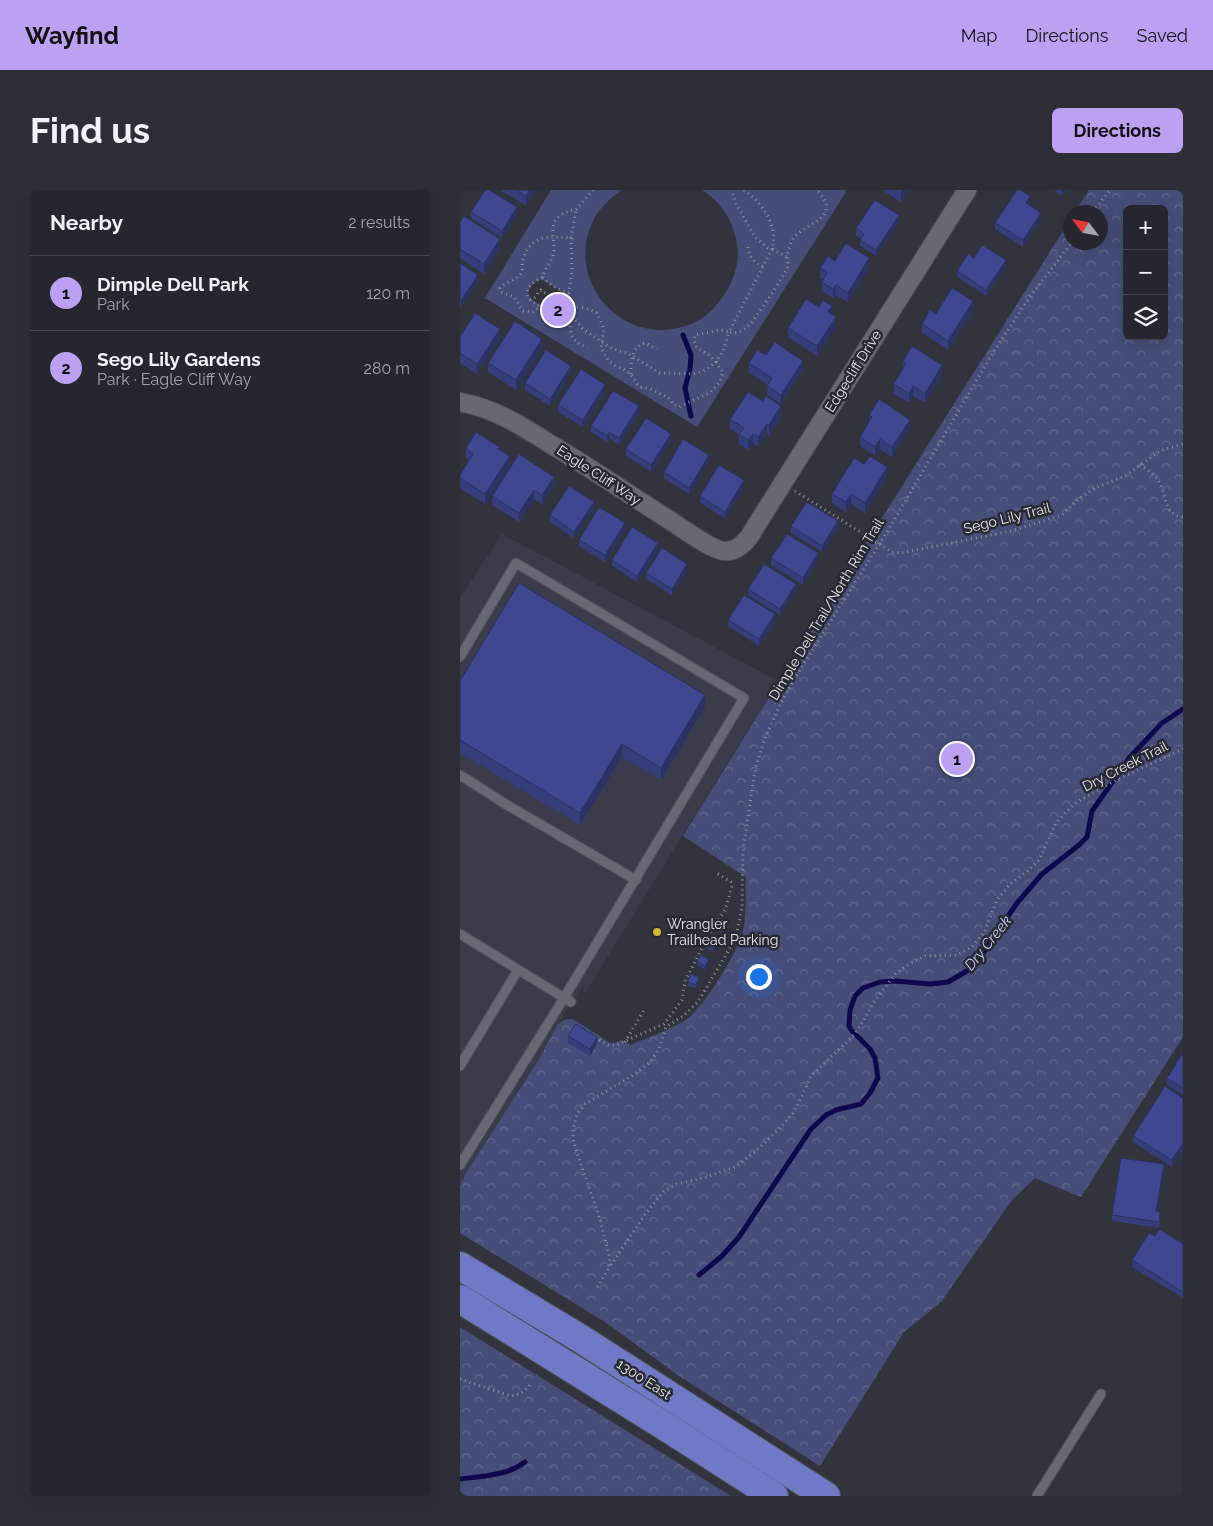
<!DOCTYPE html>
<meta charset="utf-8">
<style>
:root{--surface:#26272e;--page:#2e2f36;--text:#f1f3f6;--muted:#a4a5aa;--line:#42444a;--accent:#bca0f2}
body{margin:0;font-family:Raleway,sans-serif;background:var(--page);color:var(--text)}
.controls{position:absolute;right:15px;top:15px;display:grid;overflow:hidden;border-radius:8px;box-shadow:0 5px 20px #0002}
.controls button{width:45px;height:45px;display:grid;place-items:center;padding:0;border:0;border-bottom:1px solid var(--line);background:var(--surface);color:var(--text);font:25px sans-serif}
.compass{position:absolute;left:603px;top:15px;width:45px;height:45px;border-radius:50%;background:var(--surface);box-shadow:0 5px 20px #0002;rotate:302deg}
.you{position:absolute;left:298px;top:786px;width:18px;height:18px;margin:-12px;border:4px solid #fff;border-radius:50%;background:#1a73e8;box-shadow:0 0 0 8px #1a73e833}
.badge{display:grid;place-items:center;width:32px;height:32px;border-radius:50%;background:var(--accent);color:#111;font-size:16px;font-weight:700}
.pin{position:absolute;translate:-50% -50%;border:2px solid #fff;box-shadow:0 1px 5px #0006}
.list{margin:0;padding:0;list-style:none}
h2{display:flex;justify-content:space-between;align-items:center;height:65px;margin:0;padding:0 20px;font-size:21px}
h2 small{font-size:16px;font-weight:400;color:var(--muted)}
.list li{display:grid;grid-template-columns:32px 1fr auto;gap:15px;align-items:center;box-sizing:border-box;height:75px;padding:0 20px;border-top:1px solid var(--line)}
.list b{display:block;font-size:19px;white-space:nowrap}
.list p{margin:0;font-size:16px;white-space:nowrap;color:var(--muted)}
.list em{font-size:16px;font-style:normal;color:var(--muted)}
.icon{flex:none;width:28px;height:28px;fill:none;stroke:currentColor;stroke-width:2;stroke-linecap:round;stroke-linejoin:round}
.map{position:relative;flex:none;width:723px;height:1306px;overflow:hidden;border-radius:8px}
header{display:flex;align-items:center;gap:30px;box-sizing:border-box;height:70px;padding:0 25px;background:var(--accent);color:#111}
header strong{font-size:24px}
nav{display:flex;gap:28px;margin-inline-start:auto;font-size:18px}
.intro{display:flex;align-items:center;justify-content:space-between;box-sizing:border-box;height:120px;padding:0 30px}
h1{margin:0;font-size:35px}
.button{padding:12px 22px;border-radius:8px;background:var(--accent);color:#111;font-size:18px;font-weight:700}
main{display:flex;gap:30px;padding:0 30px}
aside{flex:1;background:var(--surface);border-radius:8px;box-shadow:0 5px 20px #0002}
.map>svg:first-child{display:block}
</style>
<header>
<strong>Wayfind</strong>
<nav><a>Map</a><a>Directions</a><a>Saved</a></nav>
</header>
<div class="intro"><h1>Find us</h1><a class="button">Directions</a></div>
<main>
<aside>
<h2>Nearby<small>2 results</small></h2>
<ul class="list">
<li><span class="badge">1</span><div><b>Dimple Dell Park</b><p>Park</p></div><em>120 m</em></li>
<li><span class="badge">2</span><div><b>Sego Lily Gardens</b><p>Park · Eagle Cliff Way</p></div><em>280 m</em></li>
</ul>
</aside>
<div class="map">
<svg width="723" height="1306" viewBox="0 0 723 1306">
<defs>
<pattern id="park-crowns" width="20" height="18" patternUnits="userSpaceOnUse" patternTransform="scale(1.25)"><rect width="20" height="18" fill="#464d78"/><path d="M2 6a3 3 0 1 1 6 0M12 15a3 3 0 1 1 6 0" fill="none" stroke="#61678c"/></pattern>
</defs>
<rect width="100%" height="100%" fill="#32343d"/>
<polygon fill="#3a3c4b" points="42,344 318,491 125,803 122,797 111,812 74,877 6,983 0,996 0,408"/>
<path fill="#464d78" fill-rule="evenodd" d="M91 0H161C150 9 139 18 133 31 105 88 157 152 218 138 232 135 245 128 254 118 268 102 277 85 278 64 278 39 263 12 242 0H384L386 2 237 237 25 108ZM83 90 105 104 106 117C93 118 73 116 68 103 70 95 75 90 83 90Z"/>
<g fill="url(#park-crowns)" fill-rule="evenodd">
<path d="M629 0H723V847L621 1007 575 988 552 1010 481 1112 444 1142 360 1276 219 1186 145 1132 0 1043V996L6 983 74 877 99 833 106 829H113L150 853H155L161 850 171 855C188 847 207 841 224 831 242 821 278 762 283 741 287 724 285 704 286 687L223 646 319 491 610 30V52H640V22H615ZM667 19H704V146H667Z"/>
<polygon points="0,1137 271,1306 0,1306"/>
</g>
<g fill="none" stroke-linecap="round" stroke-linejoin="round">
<g stroke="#10084e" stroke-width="5">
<polyline points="223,145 231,165 230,179 225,198 231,226"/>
<polyline points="239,1085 262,1066 279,1047 351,939 366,925 376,920 401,914 410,903 418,888 415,868 410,859 392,841 389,836 390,820 395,806 403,798 420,792 435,791 471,794 488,792 507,781 519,769 557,713 582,684 619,655 627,647 632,621 670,567 702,533 723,519"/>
<path d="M0 1289C22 1286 47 1286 65 1272"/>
</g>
<g stroke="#4f5159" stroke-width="11">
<g id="lane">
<polyline points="0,467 56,373 284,508 104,808 0,975"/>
<polyline points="0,585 47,615 176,690"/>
<polyline points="0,744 111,812"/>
<polyline points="0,876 58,780"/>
<polyline points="577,1306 641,1204"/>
</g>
</g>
<g stroke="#4f5159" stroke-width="20">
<path id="street" d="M0 212C35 218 63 237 92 255 134 280 173 307 214 333 225 340 252 360 264 361 275 362 283 355 289 347L507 0"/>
</g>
<g stroke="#4f5159" stroke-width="30">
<g id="primary">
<polyline points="0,1076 118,1147 366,1306"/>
<polyline points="0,1109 203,1235 314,1306"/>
</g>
</g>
<g stroke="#909299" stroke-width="3" stroke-dasharray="1 4" stroke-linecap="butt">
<path d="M133 0 116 20C110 20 106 22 101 25 86 36 97 50 93 65 91 73 84 79 83 87 60 97 63 112 87 119 90 120 95 119 99 119 115 117 122 115 137 123L144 139 141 158 148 170 154 175 167 181 174 188 177 194 181 197 190 199 205 206 210 209 214 215 219 217 251 202 260 192 263 182 256 172 263 161 269 142C276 144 282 142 287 137 293 133 326 83 328 76 328 74 328 71 327 69 327 63 330 55 332 50 340 37 363 33 366 20 368 12 362 5 356 0"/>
<path d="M284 0C302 12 319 37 312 59L328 68"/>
<polyline points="633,22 650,0"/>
<polyline points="111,48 112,80 108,109 109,123 124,140 153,159 167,163 200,183 234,184 246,180 256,172 249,165 237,158 234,151 235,145 260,140 269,142 312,59 308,58 295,47 275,12 272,0"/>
<path d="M288 57C289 67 294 73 304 77"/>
<path d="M83 87C88 94 100 101 109 103"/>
<polyline points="70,110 76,107 78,102 81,100 90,107 108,109"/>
<path d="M82 116 73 122 63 121 54 107 41 102 40 98C46 91 58 90 62 82 63 78 61 74 63 70 70 44 90 46 111 48L116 20"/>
<path d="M109 126C111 141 109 153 128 157"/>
<path d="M171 184C171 172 171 157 185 153L197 159"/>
<path d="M680 275C686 279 694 284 698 290 707 304 703 325 723 327"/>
<polyline points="335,301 432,362 441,363 551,341 602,325 616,311 635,298 665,286 700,261 723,254"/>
<polyline points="135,847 148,855 156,855 204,834 222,810 225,791 249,745 265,720 272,696 271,692 255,682"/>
<polyline points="165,852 184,820"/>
<polyline points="151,1075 186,1023 204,1001 217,994 247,987 275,977 296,961 319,939 334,922 351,886 395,844 416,809 436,783 446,776 465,766 497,765 512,757 524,743 537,710 550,694 569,680 579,670 596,633 606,622 617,612 658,589 723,559"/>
<polyline points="137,1097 149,1078 150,1069 140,1029 117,963 113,949 113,940 117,924 125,914 175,884 191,871 199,859 206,837 223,826 238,812 270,758 277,742 282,718 283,661 295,580 305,548 318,519 333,491 427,342 531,166 569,108 612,52"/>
<path d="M0 1189 50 1206C61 1205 66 1200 72 1192"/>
</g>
<use href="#lane" stroke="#666973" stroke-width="9"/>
<use href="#street" stroke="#666973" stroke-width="18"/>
<use href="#primary" stroke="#7079c5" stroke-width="28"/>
</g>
<g fill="#353d7b">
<polygon points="40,0 75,0 66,16"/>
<polygon points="422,0 448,0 441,12"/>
<polygon points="594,0 607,0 601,6"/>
<polygon points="570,13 569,15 581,29 563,57 535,39 535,33"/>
<polygon points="11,22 57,24 42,48 11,28"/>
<polygon points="439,31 416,66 400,56 400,50 401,48 396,45 396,38"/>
<polygon points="0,32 40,58 24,84 0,68"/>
<polygon points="514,68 546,76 526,106 497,87 497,81"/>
<polygon points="375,71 409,78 388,112 376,105 373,108 362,101 362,92 363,90 360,88 360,78"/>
<polygon points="0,73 18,91 1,117 0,116"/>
<polygon points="513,121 488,160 462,143 462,134 476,124"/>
<polygon points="372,125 376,137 357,166 328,147 328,138"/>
<polygon points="0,147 40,148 17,184 0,173"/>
<polygon points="82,159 56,200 28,182 28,173"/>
<polygon points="306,165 343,180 321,214 307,205 308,195 289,183 289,173"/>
<polygon points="443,171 482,185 465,213 453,206 449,213 434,204 434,194 443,179"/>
<polygon points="111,183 90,216 65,200 65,193"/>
<polygon points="145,201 123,237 98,222 98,215"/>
<polygon points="179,223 159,255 149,248 147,252 131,242 131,236"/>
<polygon points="409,225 450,239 432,267 420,259 415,266 400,256 400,247 409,232"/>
<polygon points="321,226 309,245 307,243 298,257 293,253 288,260 279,254 279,245 270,239 270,229"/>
<polygon points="211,250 191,282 166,266 166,259"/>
<polygon points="6,258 39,259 50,276 25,314 0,298 0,285 9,270 6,268"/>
<polygon points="249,271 229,304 204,288 204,282"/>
<polygon points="427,287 405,323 391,314 386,322 372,313 372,304"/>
<polygon points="94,296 82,315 74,309 59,332 32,315 32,306"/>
<polygon points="284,297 265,328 240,313 240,306"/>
<polygon points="134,318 114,348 90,332 90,325"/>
<polygon points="331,336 378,338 362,362 331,343"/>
<polygon points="165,339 145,372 119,356 119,350"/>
<polygon points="198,360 177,392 152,376 152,370"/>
<polygon points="311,368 358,370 343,395 311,375"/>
<polygon points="227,380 212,405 186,389 186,383"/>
<polygon points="288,399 336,400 320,425 288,405"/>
<polygon points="268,430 315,431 299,456 268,436"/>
<polygon points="0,491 245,517 201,590 162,567 120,635 0,563"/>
<polygon points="255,736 267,736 263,744 255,739"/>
<polygon points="246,755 258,755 254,762 246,758"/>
<polygon points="237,772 249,773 245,780 237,775"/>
<polygon points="239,790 236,798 228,796 228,792"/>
<polygon points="108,846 137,854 130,866 108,853"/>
<polygon points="723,863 723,905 707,895 707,888"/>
<polygon points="723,908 723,959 712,977 673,952 673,946"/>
<polygon points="704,981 697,1022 700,1029 699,1038 652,1031 652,1025"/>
<polygon points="695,1046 723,1054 723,1108 672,1077 672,1070"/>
</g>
<g fill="#2b3264">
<polygon points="69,0 75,0 66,16 66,6"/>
<polygon points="442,0 448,0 441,12 441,2"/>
<polygon points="601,0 607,0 601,6"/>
<polygon points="570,6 570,13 566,20 566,13"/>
<polygon points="57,17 57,24 42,48 42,41"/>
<polygon points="581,23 581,29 563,57 563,50"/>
<polygon points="439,25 439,31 416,66 416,60"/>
<polygon points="40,49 40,58 24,84 24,74"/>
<polygon points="409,68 409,78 388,112 388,103"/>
<polygon points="546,70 546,76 526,106 526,100"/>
<polygon points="18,85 18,91 1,117 1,110"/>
<polygon points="376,95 376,105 373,108 373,99"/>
<polygon points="513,111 513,121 488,160 488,151"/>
<polygon points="372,116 372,126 368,122"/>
<polygon points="376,127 376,137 357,166 357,156"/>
<polygon points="40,139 40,148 17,184 17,174"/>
<polygon points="82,149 82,159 56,200 56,190"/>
<polygon points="343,171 343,180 321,214 321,205"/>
<polygon points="482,175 482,185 465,213 465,204"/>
<polygon points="111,176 111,183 90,216 90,209"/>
<polygon points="145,195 145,201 123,237 123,230"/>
<polygon points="453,196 453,206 449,213 449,204"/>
<polygon points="179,216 179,223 159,255 159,248"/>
<polygon points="321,216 321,226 309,245 309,235"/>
<polygon points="450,230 450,239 432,267 432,257"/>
<polygon points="307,234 307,243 298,257 298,247"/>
<polygon points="149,242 149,248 147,252 147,246"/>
<polygon points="211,244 211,250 191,282 191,275"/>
<polygon points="293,244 293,253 288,260 288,250"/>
<polygon points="420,249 420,259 415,266 415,257"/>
<polygon points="249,265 249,271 229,304 229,298"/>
<polygon points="50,266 50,276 25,314 25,304"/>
<polygon points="427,277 427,287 405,323 405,313"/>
<polygon points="94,287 94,296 82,315 82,305"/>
<polygon points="284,290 284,297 265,328 265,322"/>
<polygon points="74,300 74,309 59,332 59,323"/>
<polygon points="391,304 391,314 386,322 386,312"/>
<polygon points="134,312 134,318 114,348 114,342"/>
<polygon points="378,331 378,338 362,362 362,356"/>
<polygon points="165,333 165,339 145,372 145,365"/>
<polygon points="198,353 198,360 177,392 177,386"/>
<polygon points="358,363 358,370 343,395 343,388"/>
<polygon points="227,374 227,380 212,405 212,399"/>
<polygon points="336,394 336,400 320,425 320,419"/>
<polygon points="315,424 315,431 299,456 299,449"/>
<polygon points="245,505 245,517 201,590 201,578"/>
<polygon points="162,554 162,567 120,635 120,623"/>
<polygon points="267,733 267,736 263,744 263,740"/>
<polygon points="258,752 258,755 254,762 254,759"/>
<polygon points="249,769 249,773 245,780 245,776"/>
<polygon points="137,847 137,854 130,866 130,859"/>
<polygon points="723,953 723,959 712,977 712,970"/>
<polygon points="704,974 704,981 696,1028 696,1021"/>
</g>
<g fill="#3e478f" stroke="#2b3264">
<polygon points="25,0 29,0 57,17 42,41 11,22"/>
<polygon points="56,0 69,0 66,6"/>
<polygon points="557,0 560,0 570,6 566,13 581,23 563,50 535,33"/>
<polygon points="415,10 439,25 416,60 400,50 404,44 396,38"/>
<polygon points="4,26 40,49 24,74 0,59 0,32"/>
<polygon points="386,53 409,68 388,103 376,95 373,99 362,92 367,83 360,78 368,66 375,71"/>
<polygon points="522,55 546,70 526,100 497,81 508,64 514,68"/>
<polygon points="0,73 18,85 1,110 0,109"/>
<polygon points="492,98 513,111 488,151 462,134 470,120 476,124"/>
<polygon points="346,109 359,117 363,110 372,116 368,122 376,127 357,156 328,138"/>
<polygon points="15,123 40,139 17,174 0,163 0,147"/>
<polygon points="55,131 82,149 56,190 28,173"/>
<polygon points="315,152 343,171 321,205 307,196 312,188 289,173 297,160 306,165"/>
<polygon points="452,156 482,175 465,204 453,196 449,204 434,194 446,173 443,171"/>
<polygon points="86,160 111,176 90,209 65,193"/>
<polygon points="121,179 145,195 123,230 98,215"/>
<polygon points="153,201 179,216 159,248 149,242 147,246 131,236"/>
<polygon points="288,202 303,211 306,206 321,216 309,235 307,234 298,247 293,244 288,250 279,244 284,238 270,229"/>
<polygon points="419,209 450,230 432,257 420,249 415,257 400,247 412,227 409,225"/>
<polygon points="186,228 211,244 191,275 166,259"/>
<polygon points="16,242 39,257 38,259 50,266 25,304 0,288 0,285 13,264 6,258"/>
<polygon points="223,249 249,265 229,298 204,282"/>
<polygon points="59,264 94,287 82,305 74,300 59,323 32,306"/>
<polygon points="410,266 427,277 405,313 391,304 386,312 372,304 394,268 404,274"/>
<polygon points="259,275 284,290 265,322 240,306"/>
<polygon points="109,296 134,312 114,342 90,325"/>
<polygon points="347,312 378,331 362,356 331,336"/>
<polygon points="139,317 165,333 145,365 119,350"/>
<polygon points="172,337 198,353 177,386 152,370"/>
<polygon points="327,344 358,363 343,388 311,368"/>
<polygon points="202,358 227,374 212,399 186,383"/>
<polygon points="304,374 336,394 320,419 288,399"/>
<polygon points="59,393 245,505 201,578 162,554 120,623 0,550 0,491"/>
<polygon points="284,405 315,424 299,449 268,430"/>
<polygon points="260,729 267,733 263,740 255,736"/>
<polygon points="250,748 258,752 254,759 246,755"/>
<polygon points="241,765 249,769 245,776 237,772"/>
<polygon points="230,784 239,787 236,795 228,792"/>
<polygon points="116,834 137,847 130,859 108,846"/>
<polygon points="723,863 723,898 707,888"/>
<polygon points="705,896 723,908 723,953 712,970 673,946"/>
<polygon points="661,968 704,974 696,1021 700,1022 699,1032 652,1025"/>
<polygon points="699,1039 723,1054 723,1102 672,1070 689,1043 695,1046"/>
</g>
<circle fill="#d4b635" stroke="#282a33" stroke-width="2" cx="197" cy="742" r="5"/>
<g text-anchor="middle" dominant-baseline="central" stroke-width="5" stroke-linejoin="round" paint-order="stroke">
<g font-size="14" fill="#e6e8ee" stroke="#282a33">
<text transform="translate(393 181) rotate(-58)">Edgecliff Drive</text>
<text transform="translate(139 285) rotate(33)">Eagle Cliff Way</text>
<text transform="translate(547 328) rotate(-14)">Sego Lily Trail</text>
<text transform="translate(366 419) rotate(-59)">Dimple Dell Trail/North Rim Trail</text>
<text transform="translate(665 576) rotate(-27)">Dry Creek Trail</text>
<text transform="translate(184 1189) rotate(33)">1300 East</text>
</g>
<g font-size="14" fill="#e6e8ee" stroke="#282a33" text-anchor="start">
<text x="207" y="734">Wrangler<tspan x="207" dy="16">Trailhead Parking</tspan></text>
</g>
<g font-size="15" font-style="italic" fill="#c6cff9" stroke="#282a33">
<text transform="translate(528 753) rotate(-51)">Dry Creek</text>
</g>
</g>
</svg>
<div class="controls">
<button>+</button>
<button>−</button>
<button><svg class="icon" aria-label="layers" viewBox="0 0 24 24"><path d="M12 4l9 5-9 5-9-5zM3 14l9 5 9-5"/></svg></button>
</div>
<svg class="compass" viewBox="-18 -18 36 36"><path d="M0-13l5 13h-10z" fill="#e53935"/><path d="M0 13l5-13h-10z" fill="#a4a5aa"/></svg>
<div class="you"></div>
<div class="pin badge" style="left:497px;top:569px">1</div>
<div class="pin badge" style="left:98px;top:120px">2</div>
</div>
</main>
